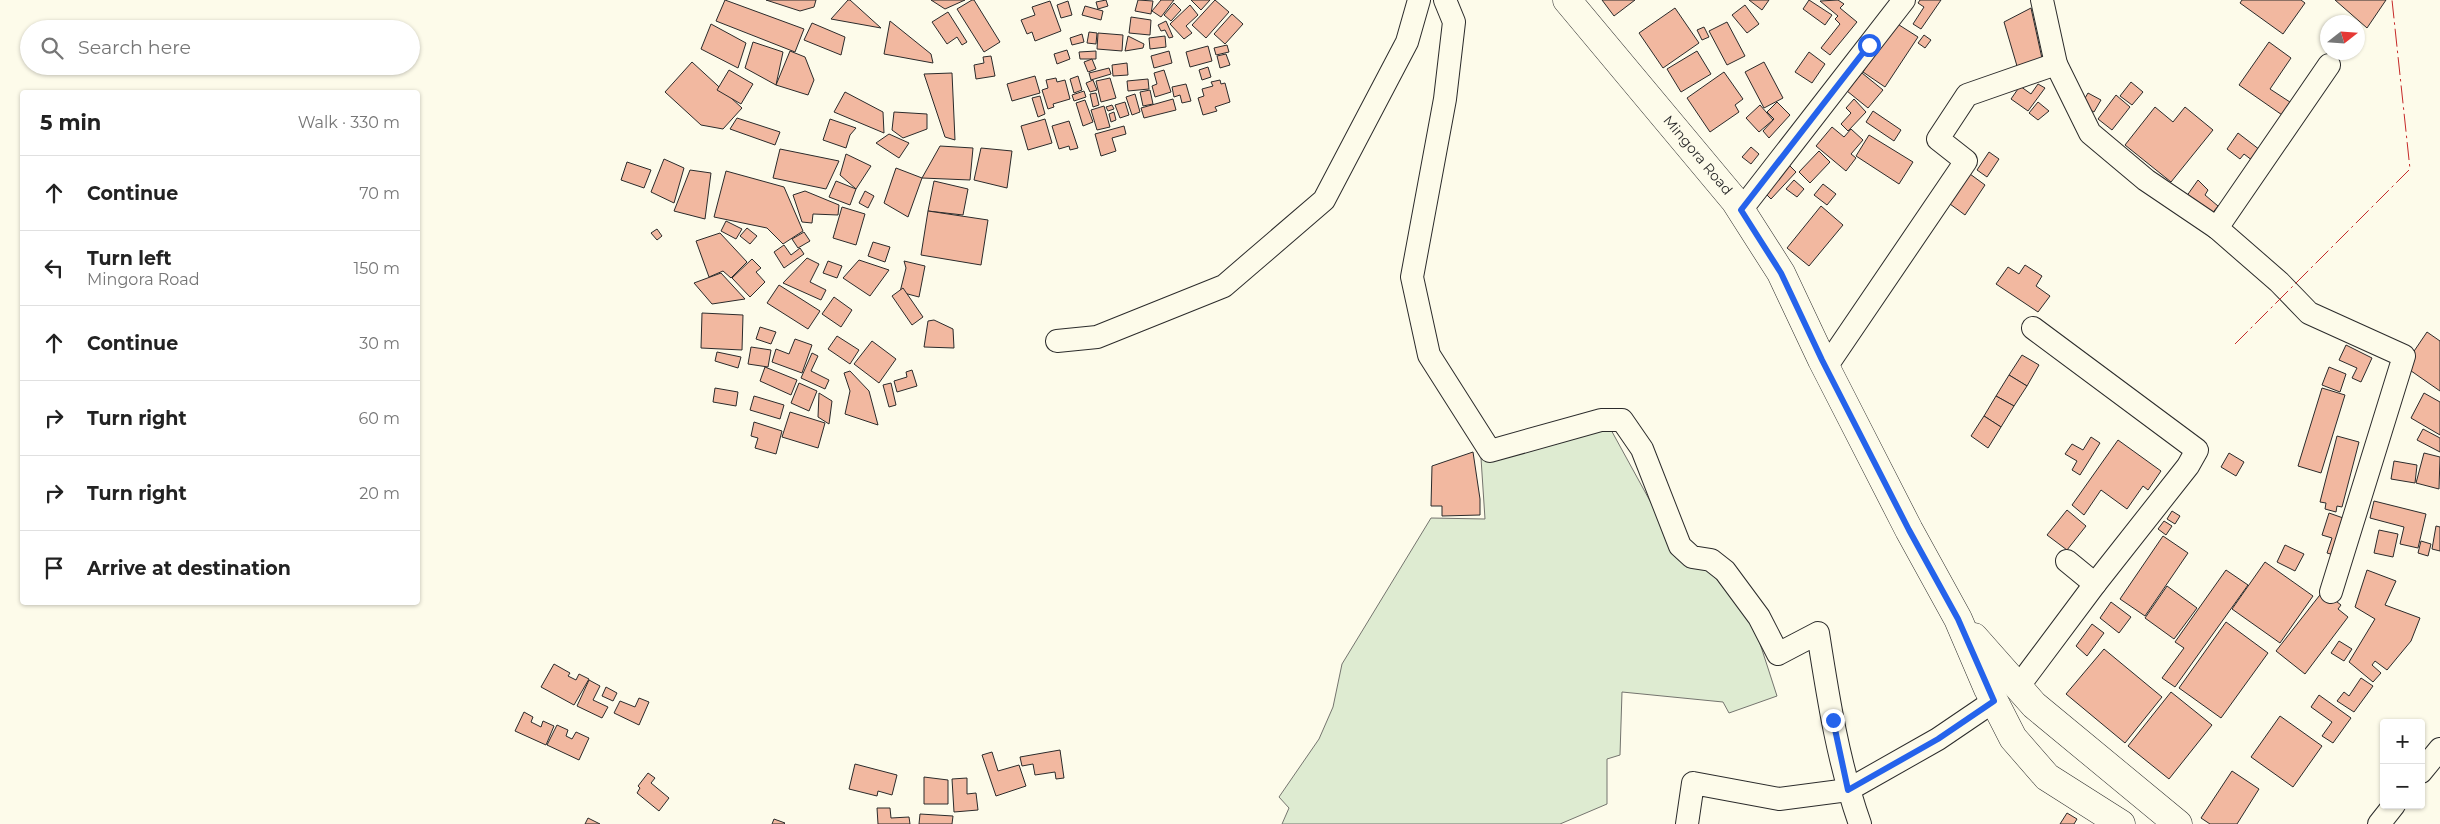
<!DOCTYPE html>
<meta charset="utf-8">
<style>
:root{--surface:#fff;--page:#f2f2f2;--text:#222;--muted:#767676;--line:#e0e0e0}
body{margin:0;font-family:Montserrat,sans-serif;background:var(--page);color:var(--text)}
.controls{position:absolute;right:15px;bottom:15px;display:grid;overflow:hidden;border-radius:5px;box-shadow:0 1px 4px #0004}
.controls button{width:45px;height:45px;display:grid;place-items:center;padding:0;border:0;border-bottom:1px solid var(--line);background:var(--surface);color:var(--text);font:25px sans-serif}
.compass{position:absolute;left:2320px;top:15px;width:45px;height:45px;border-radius:50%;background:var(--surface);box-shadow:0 1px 4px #0004;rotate:73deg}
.stop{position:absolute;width:15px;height:15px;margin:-11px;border:4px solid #2563eb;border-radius:50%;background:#fff}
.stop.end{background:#2563eb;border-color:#fff;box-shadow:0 1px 5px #0008}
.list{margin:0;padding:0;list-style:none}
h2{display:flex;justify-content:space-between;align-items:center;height:65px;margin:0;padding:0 20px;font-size:21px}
h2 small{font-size:16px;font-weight:400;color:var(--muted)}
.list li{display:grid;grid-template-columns:32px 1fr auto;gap:15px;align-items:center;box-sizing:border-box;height:75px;padding:0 20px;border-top:1px solid var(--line)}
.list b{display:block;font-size:19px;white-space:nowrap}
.list p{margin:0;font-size:16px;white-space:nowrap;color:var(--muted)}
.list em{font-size:16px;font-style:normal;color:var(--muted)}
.icon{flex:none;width:28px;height:28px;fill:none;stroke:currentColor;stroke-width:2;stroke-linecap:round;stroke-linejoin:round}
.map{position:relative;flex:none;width:2440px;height:824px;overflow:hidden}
.search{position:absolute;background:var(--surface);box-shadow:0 1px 4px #0004;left:20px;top:20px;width:400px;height:55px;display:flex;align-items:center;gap:12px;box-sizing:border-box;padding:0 18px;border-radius:28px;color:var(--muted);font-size:19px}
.panel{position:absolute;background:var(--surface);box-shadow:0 1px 4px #0004;left:20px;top:90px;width:400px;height:515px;border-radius:5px}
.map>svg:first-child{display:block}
</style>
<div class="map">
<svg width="2440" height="824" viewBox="0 0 2440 824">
<rect width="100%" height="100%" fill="#fdfbea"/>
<polygon fill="#deebd1" stroke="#74746e" points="1610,428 1683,561 1710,571 1754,625 1777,696 1729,713 1723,702 1622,692 1620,755 1607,759 1607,804 1560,824 1282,824 1289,808 1279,797 1319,739 1333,707 1342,664 1431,518 1485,519 1481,458"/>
<g fill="#f2b8a0" stroke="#2b2b2b">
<polygon points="725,0 804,29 795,52 716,21"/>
<polygon points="766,0 816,0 814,7 800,11"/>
<polygon points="848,0 850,0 881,28 831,19"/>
<polygon points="931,0 965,0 945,9"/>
<polygon points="972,0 974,0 1000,42 984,52 957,9"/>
<polygon points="1106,0 1108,6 1098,9 1096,2"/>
<polygon points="1138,0 1153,1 1151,14 1135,11"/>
<polygon points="1161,0 1174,0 1161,17 1152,11"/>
<polygon points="1191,0 1210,0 1201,10"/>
<polygon points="1215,0 1229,12 1206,38 1192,25"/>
<polygon points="1602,0 1635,0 1614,16"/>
<polygon points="1749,0 1769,0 1762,10"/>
<polygon points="1809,0 1832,15 1825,25 1803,9"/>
<polygon points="1838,0 1844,4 1840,8 1857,22 1830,55 1821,48 1840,24 1835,19 1838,16 1820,1"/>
<polygon points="1920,0 1941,0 1921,29 1913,24 1924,7 1918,3"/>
<polygon points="2242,0 2301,0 2305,3 2283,34 2240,3"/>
<polygon points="2335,0 2386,0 2367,28"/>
<polygon points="1050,1 1061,31 1035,41 1032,32 1027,34 1021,20 1035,15 1032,7"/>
<polygon points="1068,1 1072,15 1061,18 1057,5"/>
<polygon points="1174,3 1181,10 1171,21 1164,15"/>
<polygon points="1190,5 1198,15 1186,26 1192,33 1184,39 1170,24"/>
<polygon points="1745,5 1759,24 1747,33 1732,15"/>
<polygon points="1085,6 1103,11 1101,20 1082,15"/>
<polygon points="1675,8 1699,43 1663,68 1639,33"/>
<polygon points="2031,8 2043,63 2017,66 2004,22"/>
<polygon points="948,12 967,42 962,45 957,37 947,44 932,22"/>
<polygon points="1232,14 1243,24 1225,44 1214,34"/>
<polygon points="1131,17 1151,20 1150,35 1129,33"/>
<polygon points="890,21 931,54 933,63 884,54"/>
<polygon points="1166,21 1173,37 1169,38 1165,30 1161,31 1158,25"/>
<polygon points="1727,22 1745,56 1727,65 1709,31"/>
<polygon points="812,23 845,37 841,55 804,40"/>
<polygon points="1896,23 1918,37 1885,87 1863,72"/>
<polygon points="711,24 746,43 738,68 701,49"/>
<polygon points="1704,27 1709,37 1702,40 1697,30"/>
<polygon points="1089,32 1097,33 1096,44 1087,43"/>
<polygon points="1098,33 1123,35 1122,51 1097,49"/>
<polygon points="1082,34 1084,42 1072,45 1070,38"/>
<polygon points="1924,35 1931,40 1925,48 1918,43"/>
<polygon points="1128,36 1144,44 1143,48 1125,51"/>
<polygon points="1165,36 1166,47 1150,49 1149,38"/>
<polygon points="753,42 783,52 776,85 745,68"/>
<polygon points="2269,42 2291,58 2270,89 2293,104 2285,117 2239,85"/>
<polygon points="1227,45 1229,52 1216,55 1214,48"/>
<polygon points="1208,46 1212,61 1190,67 1186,52"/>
<polygon points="1067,50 1070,59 1057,64 1054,54"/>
<polygon points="790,51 805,57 814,80 808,95 776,85"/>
<polygon points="1096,51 1096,59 1080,59 1079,52"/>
<polygon points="1169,51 1172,63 1154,68 1151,56"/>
<polygon points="1697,51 1711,74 1681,92 1667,69"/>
<polygon points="1809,52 1825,64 1812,83 1795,72"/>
<polygon points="1226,54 1230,65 1220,68 1217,56"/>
<polygon points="991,56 995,76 976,79 974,65 984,63 983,57"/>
<polygon points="1092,59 1096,69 1088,72 1084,62"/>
<polygon points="692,62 742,108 723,129 701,125 665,92"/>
<polygon points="1764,62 1783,98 1764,108 1745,72"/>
<polygon points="1127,63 1128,75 1113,76 1112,65"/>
<polygon points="1208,67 1211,77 1202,80 1199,70"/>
<polygon points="1109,68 1111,74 1091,80 1089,73"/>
<polygon points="729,70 753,84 741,104 717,90"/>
<polygon points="1164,70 1171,92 1155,97 1152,86 1157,84 1154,73"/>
<polygon points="1724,72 1743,99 1735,105 1739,112 1710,132 1687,98"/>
<polygon points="952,73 955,140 945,137 924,74"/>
<polygon points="1862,73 1883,90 1868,108 1847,91"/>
<polygon points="1035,76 1040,93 1012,101 1007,84"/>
<polygon points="1078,76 1082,90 1074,93 1070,79"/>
<polygon points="1056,78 1057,82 1065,80 1070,99 1053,104 1054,107 1048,109 1042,90 1048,88 1046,80"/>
<polygon points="1110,78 1116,98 1101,102 1096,81"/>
<polygon points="1148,79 1149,89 1128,91 1127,81"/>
<polygon points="1093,80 1097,90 1090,92 1086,83"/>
<polygon points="1220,80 1221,84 1225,83 1230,102 1215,107 1217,111 1203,115 1198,98 1204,96 1202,89 1213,86 1211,82"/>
<polygon points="2131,82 2143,92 2132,105 2120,96"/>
<polygon points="1186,84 1191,101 1182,103 1180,95 1174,97 1172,87"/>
<polygon points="2038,84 2045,88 2028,111 2011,99 2020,86 2031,94"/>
<polygon points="1150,90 1153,104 1143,106 1140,92"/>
<polygon points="1084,91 1086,97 1074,101 1072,95"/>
<polygon points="845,92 883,112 884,133 834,112"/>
<polygon points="1096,93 1099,105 1093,107 1090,94"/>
<polygon points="2088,93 2101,100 2094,112 2081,105"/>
<polygon points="1135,94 1140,112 1132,115 1126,97"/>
<polygon points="2116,95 2130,107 2112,130 2098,119"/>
<polygon points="1040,96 1045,114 1038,117 1032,98"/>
<polygon points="1173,99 1176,110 1144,118 1141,108"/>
<polygon points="1854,99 1866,112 1848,131 1841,124 1851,113 1846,108"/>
<polygon points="1085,100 1093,122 1083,126 1076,103"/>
<polygon points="1125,102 1129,115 1120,118 1115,105"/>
<polygon points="1777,102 1790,115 1769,138 1763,131 1774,119 1767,112"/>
<polygon points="2038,102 2049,111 2038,120 2029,113"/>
<polygon points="1112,105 1114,109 1108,111 1106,107"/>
<polygon points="1760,105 1773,120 1759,132 1746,118"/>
<polygon points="1104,106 1110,127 1097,130 1091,110"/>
<polygon points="2155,107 2173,122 2185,107 2213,130 2171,182 2125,145"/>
<polygon points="1873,111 1901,130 1894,141 1866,122"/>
<polygon points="894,112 927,114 927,129 903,138 892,130"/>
<polygon points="1114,112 1116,120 1111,122 1109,114"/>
<polygon points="737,118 780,132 775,145 730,129"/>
<polygon points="830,119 856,128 850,135 846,148 823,140"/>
<polygon points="1045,119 1052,143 1028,150 1021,126"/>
<polygon points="1069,121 1078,148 1070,150 1069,146 1059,149 1052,126"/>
<polygon points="1124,126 1126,134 1112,138 1116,151 1101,156 1095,134"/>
<polygon points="1832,127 1844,137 1851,129 1863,140 1851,154 1856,158 1846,171 1816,146"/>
<polygon points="2238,133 2260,150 2253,161 2244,154 2240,159 2227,149"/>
<polygon points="889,134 909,143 899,158 876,143"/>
<polygon points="1869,135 1913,162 1899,184 1856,156"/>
<polygon points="940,146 973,148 970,180 922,178"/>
<polygon points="1751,147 1759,154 1751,164 1742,157"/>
<polygon points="981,148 1012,151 1007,188 974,180"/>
<polygon points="780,149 839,161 826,189 773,178"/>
<polygon points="1819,151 1830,162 1810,183 1799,172"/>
<polygon points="1989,152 1999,159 1987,177 1977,170"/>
<polygon points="846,154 871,166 856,189 840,175"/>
<polygon points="664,159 684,168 674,203 651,192"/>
<polygon points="627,162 651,170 644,188 621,180"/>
<polygon points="1787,163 1796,172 1771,199 1762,190"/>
<polygon points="896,168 922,178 908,217 884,203"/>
<polygon points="690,170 711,173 705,219 674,211"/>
<polygon points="726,171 784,187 803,231 783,244 767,228 714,217"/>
<polygon points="1970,174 1985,185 1965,215 1950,204"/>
<polygon points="1794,180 1804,189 1797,197 1786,189"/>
<polygon points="2198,180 2208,190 2205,195 2218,206 2211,215 2186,197"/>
<polygon points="836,181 856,189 850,205 829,197"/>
<polygon points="934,181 968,189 963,215 928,211"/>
<polygon points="1823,184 1836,194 1827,205 1814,195"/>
<polygon points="805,191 839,205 838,215 813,214 812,223 802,222 793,195"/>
<polygon points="865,191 874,196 868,208 859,203"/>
<polygon points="1821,206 1843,225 1809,266 1787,248"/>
<polygon points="842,207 865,214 856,245 833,238"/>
<polygon points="928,211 988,220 981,265 921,255"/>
<polygon points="726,221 742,229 736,239 721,231"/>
<polygon points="747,228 757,236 750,244 740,236"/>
<polygon points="657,229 662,236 657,240 651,233"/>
<polygon points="804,232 810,241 798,248 792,239"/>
<polygon points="720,233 747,262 731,278 723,271 709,277 696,241"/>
<polygon points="873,242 890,247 885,262 868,256"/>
<polygon points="784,245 791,255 800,248 804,254 784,268 774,252"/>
<polygon points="807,258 819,264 810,282 826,290 821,300 783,283"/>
<polygon points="752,259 761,268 756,272 765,282 750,297 732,278"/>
<polygon points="859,260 889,270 870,296 843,278"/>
<polygon points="828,261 842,266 837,278 823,273"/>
<polygon points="904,261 925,266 919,297 900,292 906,268"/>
<polygon points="2025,265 2042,276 2036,286 2050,296 2038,312 1996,284 2008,267 2019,274"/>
<polygon points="721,273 745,299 712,304 694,283"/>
<polygon points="779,285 820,311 808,329 767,303"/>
<polygon points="903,288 923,317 912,325 892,296"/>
<polygon points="834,297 852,310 841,327 822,314"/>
<polygon points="702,313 743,315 742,350 701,348"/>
<polygon points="934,320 953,329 954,348 924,347 928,321"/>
<polygon points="760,327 776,332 771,344 756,339"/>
<polygon points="2427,332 2440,341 2440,391 2404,366"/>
<polygon points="837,336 859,350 850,364 828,349"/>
<polygon points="795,339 812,345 802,373 772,362 776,349 789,354"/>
<polygon points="872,341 896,359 879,383 854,364"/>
<polygon points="2346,345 2372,358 2361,382 2352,378 2357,368 2339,360"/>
<polygon points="751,347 771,350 768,367 748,364"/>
<polygon points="717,352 741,357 738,368 715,361"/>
<polygon points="812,353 818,356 811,371 829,380 825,389 801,378"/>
<polygon points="2022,355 2039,365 2027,386 2009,375"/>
<polygon points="765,367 797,380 791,395 760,381"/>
<polygon points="2329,367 2346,374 2340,392 2322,385"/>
<polygon points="912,370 917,386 897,392 894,381 907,377 906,372"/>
<polygon points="850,371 869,391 878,425 845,414 850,391 844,373"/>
<polygon points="2009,375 2027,386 2014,406 1996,396"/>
<polygon points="799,383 817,391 809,411 791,403"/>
<polygon points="891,383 896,405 889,407 883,385"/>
<polygon points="715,388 738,392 736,406 713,402"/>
<polygon points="2322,388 2345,395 2321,473 2298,466"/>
<polygon points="819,393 832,401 829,424 818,417"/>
<polygon points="2424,393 2440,402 2440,435 2411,418"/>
<polygon points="754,396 784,405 780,419 750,410"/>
<polygon points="1996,396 2014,406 2001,427 1984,416"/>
<polygon points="790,412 825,423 818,448 782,437"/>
<polygon points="1984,416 2001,427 1988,448 1971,436"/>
<polygon points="754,422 782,431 776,454 755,448 758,438 751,436"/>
<polygon points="2423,429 2440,438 2440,452 2417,440"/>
<polygon points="2337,436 2359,442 2342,507 2337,506 2336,512 2325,509 2326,503 2320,502"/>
<polygon points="2091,437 2100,443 2080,475 2072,470 2077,461 2065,454 2072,444 2083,450"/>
<polygon points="2118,440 2161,471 2148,490 2143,486 2127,509 2101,490 2084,515 2072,505"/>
<polygon points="1473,452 1480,499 1480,515 1442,516 1442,506 1431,506 1432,466"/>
<polygon points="2229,453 2244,462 2236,476 2221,467"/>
<polygon points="2424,453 2440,457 2439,489 2416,483"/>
<polygon points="2394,461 2417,465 2415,483 2391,479"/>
<polygon points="2374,501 2426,514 2418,548 2400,544 2404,527 2370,518"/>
<polygon points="2067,510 2086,526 2067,550 2047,535"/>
<polygon points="2172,511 2180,516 2175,524 2167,519"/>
<polygon points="2329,513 2346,519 2334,555 2327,553 2332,538 2322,535"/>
<polygon points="2164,521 2172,526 2166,535 2158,529"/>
<polygon points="2436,526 2440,527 2440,551 2432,549"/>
<polygon points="2379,530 2398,534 2393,557 2374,553"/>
<polygon points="2163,536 2188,553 2145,616 2120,599"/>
<polygon points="2421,541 2431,544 2428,556 2418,553"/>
<polygon points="2285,545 2304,554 2295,571 2277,562"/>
<polygon points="2265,562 2313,596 2280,643 2232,609"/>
<polygon points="2226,570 2248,585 2175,687 2162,678 2184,648 2175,642"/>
<polygon points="2367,570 2396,581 2385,605 2420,618 2411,641 2387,670 2375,661 2372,665 2381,673 2373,682 2349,662 2375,619 2355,607"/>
<polygon points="2167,586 2197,608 2174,639 2145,618"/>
<polygon points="2323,591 2341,605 2338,609 2348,617 2305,674 2276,651"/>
<polygon points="2111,602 2131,617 2119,633 2100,618"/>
<polygon points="2226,622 2268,653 2221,718 2179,688"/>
<polygon points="2092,624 2104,633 2087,656 2076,646"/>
<polygon points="2339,641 2352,649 2344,661 2331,653"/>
<polygon points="2104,649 2162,697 2125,743 2066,694"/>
<polygon points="554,664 570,673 568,676 576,680 579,674 589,679 574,705 541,687"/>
<polygon points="2361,678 2373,686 2354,712 2337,701 2344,692 2349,696"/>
<polygon points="589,680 600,686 593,700 608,707 602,718 577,706"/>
<polygon points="606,687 617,693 613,701 602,696"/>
<polygon points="2171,692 2212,725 2169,779 2128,746"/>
<polygon points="2319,695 2351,718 2333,743 2322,736 2332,722 2311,707"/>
<polygon points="639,698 649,702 639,725 614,713 620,701 635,707"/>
<polygon points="524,712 533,717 531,722 541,727 543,721 554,726 546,745 515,731"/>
<polygon points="2280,716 2322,746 2293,787 2251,757"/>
<polygon points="557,725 568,730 566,736 572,739 576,732 589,738 579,760 547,745"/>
<polygon points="1060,750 1064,778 1056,779 1055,772 1035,775 1033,764 1022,766 1020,757"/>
<polygon points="992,752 998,771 1019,765 1026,786 996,796 982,755"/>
<polygon points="855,764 897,775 892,795 878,791 877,796 849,789"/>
<polygon points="2232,771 2259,789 2237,824 2210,824 2201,818"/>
<polygon points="648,773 655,778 651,783 669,798 659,811 637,793 640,788 638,786"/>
<polygon points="924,777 948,780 948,804 924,804"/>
<polygon points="967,778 967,794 976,793 978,810 954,812 952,779"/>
<polygon points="877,808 890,808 891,818 909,817 910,824 878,824"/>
<polygon points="2067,813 2077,819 2074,824 2060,824"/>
<polygon points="920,814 953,816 952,824 919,824"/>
<polygon points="588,818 600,824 585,824"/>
<polygon points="774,819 785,823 784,824 772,824"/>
</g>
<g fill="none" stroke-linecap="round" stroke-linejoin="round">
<g stroke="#2b2b2b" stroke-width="24">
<g id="minor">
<path d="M1445 0 1454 22 1445 99 1412 277 1429 355 1490 451 1601 420H1622L1642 449 1680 546 1692 557 1711 560 1725 571 1759 617 1778 654 1818 633C1828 697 1838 762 1860 824"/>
<polyline points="2042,0 2056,64 2090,133 2146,180 2217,228 2279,282 2309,313 2404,356 2331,592"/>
<polyline points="1741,210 1904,0"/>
<polyline points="2217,228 2329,65"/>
<polyline points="1057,341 1097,337 1224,286 1324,200 1407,42 1419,0"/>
<polyline points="1826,367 1966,161 1938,139 1967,95 2056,64"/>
<polyline points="2067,561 2095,584"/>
<polyline points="2018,687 2095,584 2188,466 2197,450 2033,328"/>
<polyline points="2421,772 2440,749"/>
<polyline points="1687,824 1693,783 1779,799 1848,790 1938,739 1994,701"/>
<polyline points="2379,824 2394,805"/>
</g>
</g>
<g stroke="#2b2b2b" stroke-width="29">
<g id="major">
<polyline points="1567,0 1735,201 1781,273 1822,360 1909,530 1958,619 1988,689 2013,738 2047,777 2121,824"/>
<polyline points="1974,637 2034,705 2178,824"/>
</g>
</g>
<use href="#minor" stroke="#fdfbea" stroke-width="22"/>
<use href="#major" stroke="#fdfbea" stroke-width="28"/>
<polyline stroke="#c62828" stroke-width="1" stroke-dasharray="18 4 2.5 4" stroke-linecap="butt" points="2235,344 2410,169 2392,0"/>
</g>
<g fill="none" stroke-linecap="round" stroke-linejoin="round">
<polyline stroke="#2563eb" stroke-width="6" points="1833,720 1848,790 1938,739 1994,701 1958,619 1909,530 1822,360 1781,273 1741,210 1869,45"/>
</g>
<g text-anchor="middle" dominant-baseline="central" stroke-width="4" stroke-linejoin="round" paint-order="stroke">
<g font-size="14" fill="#2b2b2b" stroke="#fdfbea">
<text transform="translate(1698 155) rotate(50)">Mingora Road</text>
</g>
</g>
</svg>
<div class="controls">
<button>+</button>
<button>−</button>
</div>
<svg class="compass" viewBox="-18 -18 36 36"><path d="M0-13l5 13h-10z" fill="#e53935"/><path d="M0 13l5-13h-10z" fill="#767676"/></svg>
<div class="stop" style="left:1869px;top:45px"></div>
<div class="stop end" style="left:1833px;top:720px"></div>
<div class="search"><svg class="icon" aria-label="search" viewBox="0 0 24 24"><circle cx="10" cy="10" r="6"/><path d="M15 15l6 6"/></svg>Search here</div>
<section class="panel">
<h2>5 min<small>Walk · 330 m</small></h2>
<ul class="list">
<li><svg class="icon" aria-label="ahead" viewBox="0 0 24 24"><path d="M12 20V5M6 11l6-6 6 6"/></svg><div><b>Continue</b></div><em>70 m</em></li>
<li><svg class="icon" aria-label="left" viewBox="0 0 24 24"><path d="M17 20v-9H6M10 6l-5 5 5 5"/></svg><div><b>Turn left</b><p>Mingora Road</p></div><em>150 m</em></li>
<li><svg class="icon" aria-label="ahead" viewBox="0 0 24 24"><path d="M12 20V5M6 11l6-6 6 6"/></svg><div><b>Continue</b></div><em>30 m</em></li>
<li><svg class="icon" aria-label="right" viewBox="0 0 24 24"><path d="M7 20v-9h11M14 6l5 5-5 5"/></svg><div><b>Turn right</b></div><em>60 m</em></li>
<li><svg class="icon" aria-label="right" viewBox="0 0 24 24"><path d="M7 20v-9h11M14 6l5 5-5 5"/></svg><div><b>Turn right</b></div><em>20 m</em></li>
<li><svg class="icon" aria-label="arrive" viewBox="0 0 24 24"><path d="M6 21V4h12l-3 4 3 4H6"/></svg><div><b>Arrive at destination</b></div></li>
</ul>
</section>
</div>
